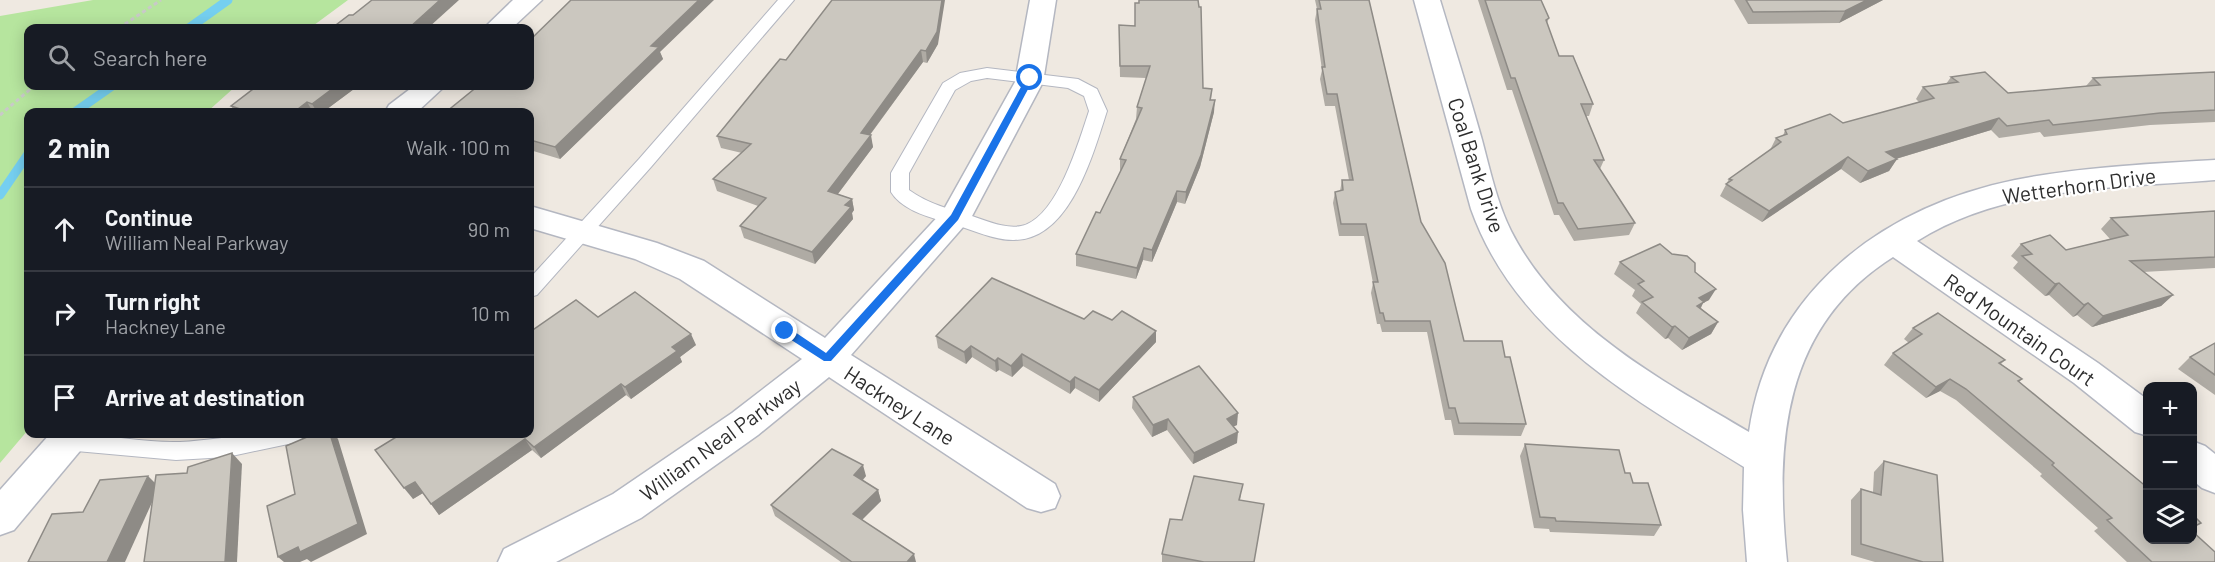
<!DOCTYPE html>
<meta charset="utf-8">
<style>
:root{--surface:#171b24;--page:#20242c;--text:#f1f3f6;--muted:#9ea1a6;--line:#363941}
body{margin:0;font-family:Barlow,sans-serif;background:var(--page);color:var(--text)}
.controls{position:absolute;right:18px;bottom:18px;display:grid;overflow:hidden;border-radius:12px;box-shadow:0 3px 15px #0003}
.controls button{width:54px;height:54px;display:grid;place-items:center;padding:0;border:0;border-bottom:2px solid var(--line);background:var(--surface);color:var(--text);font:30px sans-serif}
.stop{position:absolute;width:18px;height:18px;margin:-14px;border:4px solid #1a73e8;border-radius:50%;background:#fff}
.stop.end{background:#1a73e8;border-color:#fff;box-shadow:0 2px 6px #0008}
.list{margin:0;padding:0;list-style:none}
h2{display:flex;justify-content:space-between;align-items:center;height:78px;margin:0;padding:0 24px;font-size:26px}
h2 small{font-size:20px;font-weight:400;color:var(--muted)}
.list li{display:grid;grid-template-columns:39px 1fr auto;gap:18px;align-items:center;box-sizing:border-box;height:84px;padding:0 24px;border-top:2px solid var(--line)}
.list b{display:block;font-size:22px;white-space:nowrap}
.list p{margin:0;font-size:20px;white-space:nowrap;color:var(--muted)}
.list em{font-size:20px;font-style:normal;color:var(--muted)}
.icon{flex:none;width:33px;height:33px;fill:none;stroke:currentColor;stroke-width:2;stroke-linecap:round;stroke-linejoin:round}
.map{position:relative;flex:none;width:2215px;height:562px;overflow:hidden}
.search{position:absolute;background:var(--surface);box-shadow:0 3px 15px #0003;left:24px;top:24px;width:510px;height:66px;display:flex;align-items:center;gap:15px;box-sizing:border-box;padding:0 21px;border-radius:12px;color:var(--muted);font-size:22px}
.panel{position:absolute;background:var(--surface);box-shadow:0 3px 15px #0003;left:24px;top:108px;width:510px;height:330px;border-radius:12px}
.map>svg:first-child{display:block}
</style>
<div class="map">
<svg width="2215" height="562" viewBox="0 0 2215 562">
<rect width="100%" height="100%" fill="#efe9e1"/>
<polygon fill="#b6e59e" points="93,0 348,0 310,28 28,28 28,86 236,86 207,112 28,112 28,430 0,463 0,16"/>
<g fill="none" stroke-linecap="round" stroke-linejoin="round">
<g stroke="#75cff0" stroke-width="9">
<polyline points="189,28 228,0"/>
<polyline points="75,112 112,86"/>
<polyline points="0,195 28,154"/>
</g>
<g stroke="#b4b7c1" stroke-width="2">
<g id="lane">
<polygon points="778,0 794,0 651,167 537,295 530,297 530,278 639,159"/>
<path d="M987 68 1078 79 1097 89 1107 111C1093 154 1070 241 1013 240 993 240 974 230 955 225 934 218 903 212 891 192V173L943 83 960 73ZM987 78 1068 88 1084 96 1089 111C1079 141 1057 219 1021 226 1005 229 987 221 972 216 950 209 928 204 909 190V173L955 90 971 81Z"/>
<path d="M83 434C114 436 148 443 180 442 221 440 263 429 304 434L301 440 293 443 227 457 176 460 65 450 57 447 54 441 60 434Z"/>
</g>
</g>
<g stroke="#b4b7c1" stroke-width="3">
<g id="street">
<polygon points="513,0 542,0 512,28 484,28"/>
<polygon points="1030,0 1056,0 1043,82 971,218 851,355 1055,484 1060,496 1055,508 1041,512 1027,508 829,377 758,435 641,518 556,562 498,562 504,549 613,494 732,413 802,359 680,279 635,259 530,228 530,206 657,243 704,261 825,338 943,211 1015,82"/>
<path d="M1414 0H1440C1454 47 1469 93 1482 140 1490 170 1497 203 1511 231 1560 327 1660 379 1749 432 1769 291 1883 207 2015 180 2081 167 2148 164 2215 160V180C2116 188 2004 186 1917 241L2098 363 2148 400V436L2135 432 2074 383 1893 257C1782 327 1775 444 1787 562H1747L1743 510 1744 467C1636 400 1516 336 1471 209Z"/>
<polygon points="414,86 445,86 417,112 385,112 389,105"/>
<polygon points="50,434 90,434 85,445 14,530 0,535 0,490"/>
<polygon points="2192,441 2205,446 2215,454 2215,493 2202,488 2192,480"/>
</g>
</g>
<g stroke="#c9c9c9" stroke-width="3" stroke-dasharray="4 3" stroke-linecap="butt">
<polyline points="119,28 161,0"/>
<polyline points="0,115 34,86"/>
</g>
<use href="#lane" fill="#fff" fill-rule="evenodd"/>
<use href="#street" fill="#fff" fill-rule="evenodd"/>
</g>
<g fill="#afaba4">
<polygon points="1139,0 1203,88 1212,89 1211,100 1214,112 1200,167 1185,204 1177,202 1152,262 1143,260 1136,279 1076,266 1076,254 1100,213 1121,171 1120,171 1120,159 1136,119 1137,107 1146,78 1120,77 1119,25 1135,26"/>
<polygon points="1315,0 1369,0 1421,222 1464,341 1505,357 1526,424 1521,436 1454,435 1451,420 1445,420 1427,332 1382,332 1380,324 1377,324 1371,293 1373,283 1364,236 1339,236 1333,203 1335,192 1340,191 1342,180 1349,180 1335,106 1325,106 1320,79 1322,70 1315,20 1317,9"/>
<polygon points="1478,0 1541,0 1549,18 1547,23 1559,56 1593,104 1589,116 1586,116 1604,160 1600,169 1635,223 1629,235 1574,241 1559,215 1554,215 1512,90 1507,90"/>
<polygon points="1734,0 1883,0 1839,23 1748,24"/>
<polygon points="938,44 927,63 923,62 870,135 873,147 838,194 852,199 854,210 852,213 853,219 815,264 744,238 740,226 758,206 717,191 713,179 742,153 721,148 717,136 786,60"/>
<polygon points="660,52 663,59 560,159 530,150 530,112"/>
<polygon points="2215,72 2215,122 2150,125 2044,137 2040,132 1999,138 1991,130 1896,159 1897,159 1889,171 1860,183 1841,169 1762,222 1720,196 1729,179 1770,150 1776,138 1783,136 1785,130 1843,123 1919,102 1916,99 1923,87 1946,84 1951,77 2008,93 2086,86 2093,78"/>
<polygon points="358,86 323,112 235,112 231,106"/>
<polygon points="2215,211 2215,268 2143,272 2173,295 2161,306 2092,327 2077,315 2073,317 2049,295 2045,296 2013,268 2018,262 2011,256 2021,244 2066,250 2110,239 2101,229 2111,218"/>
<polygon points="1620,262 1695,272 1709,300 1703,303 1701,308 1718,322 1711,334 1682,350 1668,338 1665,339 1636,313 1641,304 1632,296 1635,290 1614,274"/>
<polygon points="598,317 696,345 680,357 682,362 631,399 626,395 541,458 532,450 439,515 423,493 413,499 401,434 530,434"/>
<polygon points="1084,319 1156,342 1099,402 1075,388 1070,394 1023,366 1012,377 999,370 996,372 972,357 966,364 938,348 936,336"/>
<polygon points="1913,328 2005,360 2001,364 2022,379 2019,382 2215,562 2127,562 2094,531 2098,528 2040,476 2042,474 1956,400 1940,391 1926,398 1884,365 1893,353 1909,343 1904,339"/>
<polygon points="2215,343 2215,395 2178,369 2190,357"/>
<polygon points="1133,397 1237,425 1233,426 1237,443 1193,464 1167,430 1152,437 1132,408"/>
<polygon points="1525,444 1625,473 1633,483 1661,525 1654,536 1550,532 1549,529 1534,528 1520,456"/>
<polygon points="1884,461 1943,562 1875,562 1851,555 1851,500 1861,489 1873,492 1874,472"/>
<polygon points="866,476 863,480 878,490 881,501 862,519 916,562 841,562 775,516 771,505"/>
<polygon points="1241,495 1240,500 1254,562 1162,562 1162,554 1182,520"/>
</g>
<g fill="#8e8b86">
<polygon points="440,0 459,0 428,28 409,28"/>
<polygon points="699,0 714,0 660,52 663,59 560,159 555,147 651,46"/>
<polygon points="942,0 945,0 938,44 927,63 926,51"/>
<polygon points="1867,0 1883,0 1839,23 1845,11"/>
<polygon points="921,50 923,62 863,144 861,133"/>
<polygon points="336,86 358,86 323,112 317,112 312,104"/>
<polygon points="1215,100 1214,112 1200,167 1185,204 1186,192"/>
<polygon points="307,102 313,112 294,112"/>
<polygon points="1999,118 1991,130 1879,164 1886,152"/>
<polygon points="871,135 873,147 831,203 828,191"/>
<polygon points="1848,157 1841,169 1762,222 1769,211"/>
<polygon points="1897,159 1889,171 1860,183 1868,171"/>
<polygon points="1177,191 1177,202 1152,262 1152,250"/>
<polygon points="852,199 854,210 852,213 853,219 815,264 812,252 845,205"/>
<polygon points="1144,248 1143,260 1136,279 1137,268"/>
<polygon points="2059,283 2049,295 2045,296 2055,284"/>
<polygon points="1716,289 1709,300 1703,303 1698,313 1699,298"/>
<polygon points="2173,295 2161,306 2092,327 2103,316"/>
<polygon points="2088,303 2077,315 2073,317 2084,305"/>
<polygon points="1718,322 1711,334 1682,350 1689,338"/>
<polygon points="1675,326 1668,338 1665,339 1672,327"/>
<polygon points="1156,331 1156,342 1099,402 1099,390"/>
<polygon points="691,334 696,345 680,357 682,362 631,399 625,387 672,347"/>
<polygon points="971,346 972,357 966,364 964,352"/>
<polygon points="1022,354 1023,366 1012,377 1011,366"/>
<polygon points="998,358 999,370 996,372 995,361"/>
<polygon points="1075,377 1075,388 1070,394 1070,382"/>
<polygon points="1950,379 1940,391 1926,398 1936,387"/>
<polygon points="621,384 626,395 541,458 534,447"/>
<polygon points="1238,413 1237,425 1226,430 1227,419"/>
<polygon points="1168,419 1167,430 1152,437 1153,425"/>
<polygon points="1238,432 1237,443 1193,464 1194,453"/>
<polygon points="330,434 334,434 338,439 367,534 311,562 307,559 300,562 284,562 278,557"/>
<polygon points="525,439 532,450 439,515 431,504"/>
<polygon points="232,453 242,464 237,562 225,562"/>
<polygon points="863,465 866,476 857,486 854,475"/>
<polygon points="148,476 159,487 125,562 107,562"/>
<polygon points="415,482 423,493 413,499 404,488"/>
<polygon points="878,490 881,501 857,525 853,514"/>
<polygon points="914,554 916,562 907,562"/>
</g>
<g fill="#cbc7bf" stroke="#8e8b86" stroke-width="1.5">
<polygon points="372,0 440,0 409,28 332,28 349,15 353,15"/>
<polygon points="571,0 699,0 651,46 659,47 555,147 530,140 530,112 446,112 478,86 530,86 530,40"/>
<polygon points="832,0 942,0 937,32 926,51 921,50 861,133 871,135 828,191 852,199 845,205 851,207 812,252 740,226 766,198 713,179 751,144 717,136 780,59 786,60"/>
<polygon points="1139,0 1198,0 1199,7 1201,7 1203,88 1212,89 1210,100 1215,100 1201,155 1186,192 1177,191 1152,250 1144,248 1137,268 1076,254 1096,212 1100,213 1126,160 1120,159 1142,108 1137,107 1150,66 1120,66 1119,25 1135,26 1135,3 1139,3"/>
<polygon points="1319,0 1369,0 1421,222 1445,263 1464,341 1502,341 1505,357 1510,357 1526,424 1459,423 1455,408 1449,408 1430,321 1385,321 1383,313 1380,313 1373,282 1378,282 1366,224 1341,224 1335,192 1343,190 1342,180 1353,180 1337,94 1327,94 1322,67 1325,67 1317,9 1321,9"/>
<polygon points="1485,0 1541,0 1549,18 1546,20 1559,56 1573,56 1593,104 1581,104 1604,160 1594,160 1635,223 1578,229 1563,203 1558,203 1515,78 1511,78"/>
<polygon points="1746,0 1867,0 1845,11 1753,12"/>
<polygon points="1985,72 2008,93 2100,85 2093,78 2215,72 2215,110 2160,113 2053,125 2049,120 2007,126 1999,118 1886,152 1897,159 1868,171 1848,157 1769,211 1726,184 1732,180 1729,179 1781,142 1776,138 1787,134 1785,130 1830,114 1843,123 1934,98 1923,87 1958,82 1951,77"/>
<polygon points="257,86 336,86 312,104 307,102 294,112 235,112 240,109 231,106"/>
<polygon points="2215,211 2215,257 2130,261 2173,295 2103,316 2088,303 2084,305 2059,283 2055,284 2022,256 2032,254 2021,244 2050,235 2066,250 2128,235 2111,218"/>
<polygon points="1660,244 1672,254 1687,256 1695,263 1695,272 1716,289 1699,298 1704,302 1697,306 1718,322 1689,338 1675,326 1672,327 1642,302 1653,297 1638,284 1644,281 1620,262"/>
<polygon points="992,278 1084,319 1093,311 1112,320 1122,311 1156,331 1099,390 1075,377 1070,382 1022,354 1011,366 998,358 995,361 971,346 964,352 936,336"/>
<polygon points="635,292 691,334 672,347 677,351 625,387 621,384 534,447 525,439 431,504 415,482 404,488 375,450 401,434 530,434 530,332 576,300 598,317"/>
<polygon points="1938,313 2005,360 1999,363 2022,379 2018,381 2148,488 2148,540 2193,540 2193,532 2215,552 2215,562 2152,562 2107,520 2112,518 2052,465 2054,463 1966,389 1950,379 1936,387 1893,353 1922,334 1913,328"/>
<polygon points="2215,343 2215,375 2190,357"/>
<polygon points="1199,366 1238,413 1227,419 1238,432 1194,453 1168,419 1153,425 1133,397"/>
<polygon points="314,434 330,434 358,524 300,552 298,547 278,557 267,506 295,494 286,446"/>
<polygon points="1525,444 1619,450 1625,473 1630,473 1633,483 1648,483 1661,525 1556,521 1555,518 1540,517"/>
<polygon points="832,449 863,465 854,475 878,490 853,514 914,554 907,562 852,562 771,505"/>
<polygon points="232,453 225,562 144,562 156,475 187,473 188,467"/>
<polygon points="1884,461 1937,475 1943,562 1923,562 1861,544 1861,489 1881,495"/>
<polygon points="148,476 107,562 28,562 52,514 83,512 100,480"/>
<polygon points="1194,476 1243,484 1239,500 1264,504 1254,562 1204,562 1162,554 1170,519 1182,520"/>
<polygon points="2193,515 2201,523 2193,527"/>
</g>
<polygon fill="#1a73e8" points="1027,76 1034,78 958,220 831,361 824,361 782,334 782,328 789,328 826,353 951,215"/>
<g text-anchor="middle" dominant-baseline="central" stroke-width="4.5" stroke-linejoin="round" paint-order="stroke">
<g font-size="21" fill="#2e2e2e" stroke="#fff">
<text transform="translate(1477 165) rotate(72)">Coal Bank Drive</text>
<text transform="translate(2079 185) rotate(-8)">Wetterhorn Drive</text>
<text transform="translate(2020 329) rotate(35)">Red Mountain Court</text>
<text transform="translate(900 405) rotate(33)">Hackney Lane</text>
<text transform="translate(720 439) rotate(-36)">William Neal Parkway</text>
</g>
</g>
</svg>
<div class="controls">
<button>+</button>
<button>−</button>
<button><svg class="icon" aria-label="layers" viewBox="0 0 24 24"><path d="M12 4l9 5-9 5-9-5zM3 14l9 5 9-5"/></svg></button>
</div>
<div class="stop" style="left:1030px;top:78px"></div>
<div class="stop end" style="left:785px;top:331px"></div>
<div class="search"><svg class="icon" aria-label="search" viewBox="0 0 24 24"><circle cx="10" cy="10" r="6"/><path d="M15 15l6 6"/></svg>Search here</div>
<section class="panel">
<h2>2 min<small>Walk · 100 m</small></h2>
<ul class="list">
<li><svg class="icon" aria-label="ahead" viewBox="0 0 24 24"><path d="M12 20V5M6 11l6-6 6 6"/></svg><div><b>Continue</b><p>William Neal Parkway</p></div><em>90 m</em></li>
<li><svg class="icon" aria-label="right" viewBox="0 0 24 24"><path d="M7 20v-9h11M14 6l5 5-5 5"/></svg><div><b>Turn right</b><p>Hackney Lane</p></div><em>10 m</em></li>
<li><svg class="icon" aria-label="arrive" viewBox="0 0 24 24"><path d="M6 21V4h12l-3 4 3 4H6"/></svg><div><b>Arrive at destination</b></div></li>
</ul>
</section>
</div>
